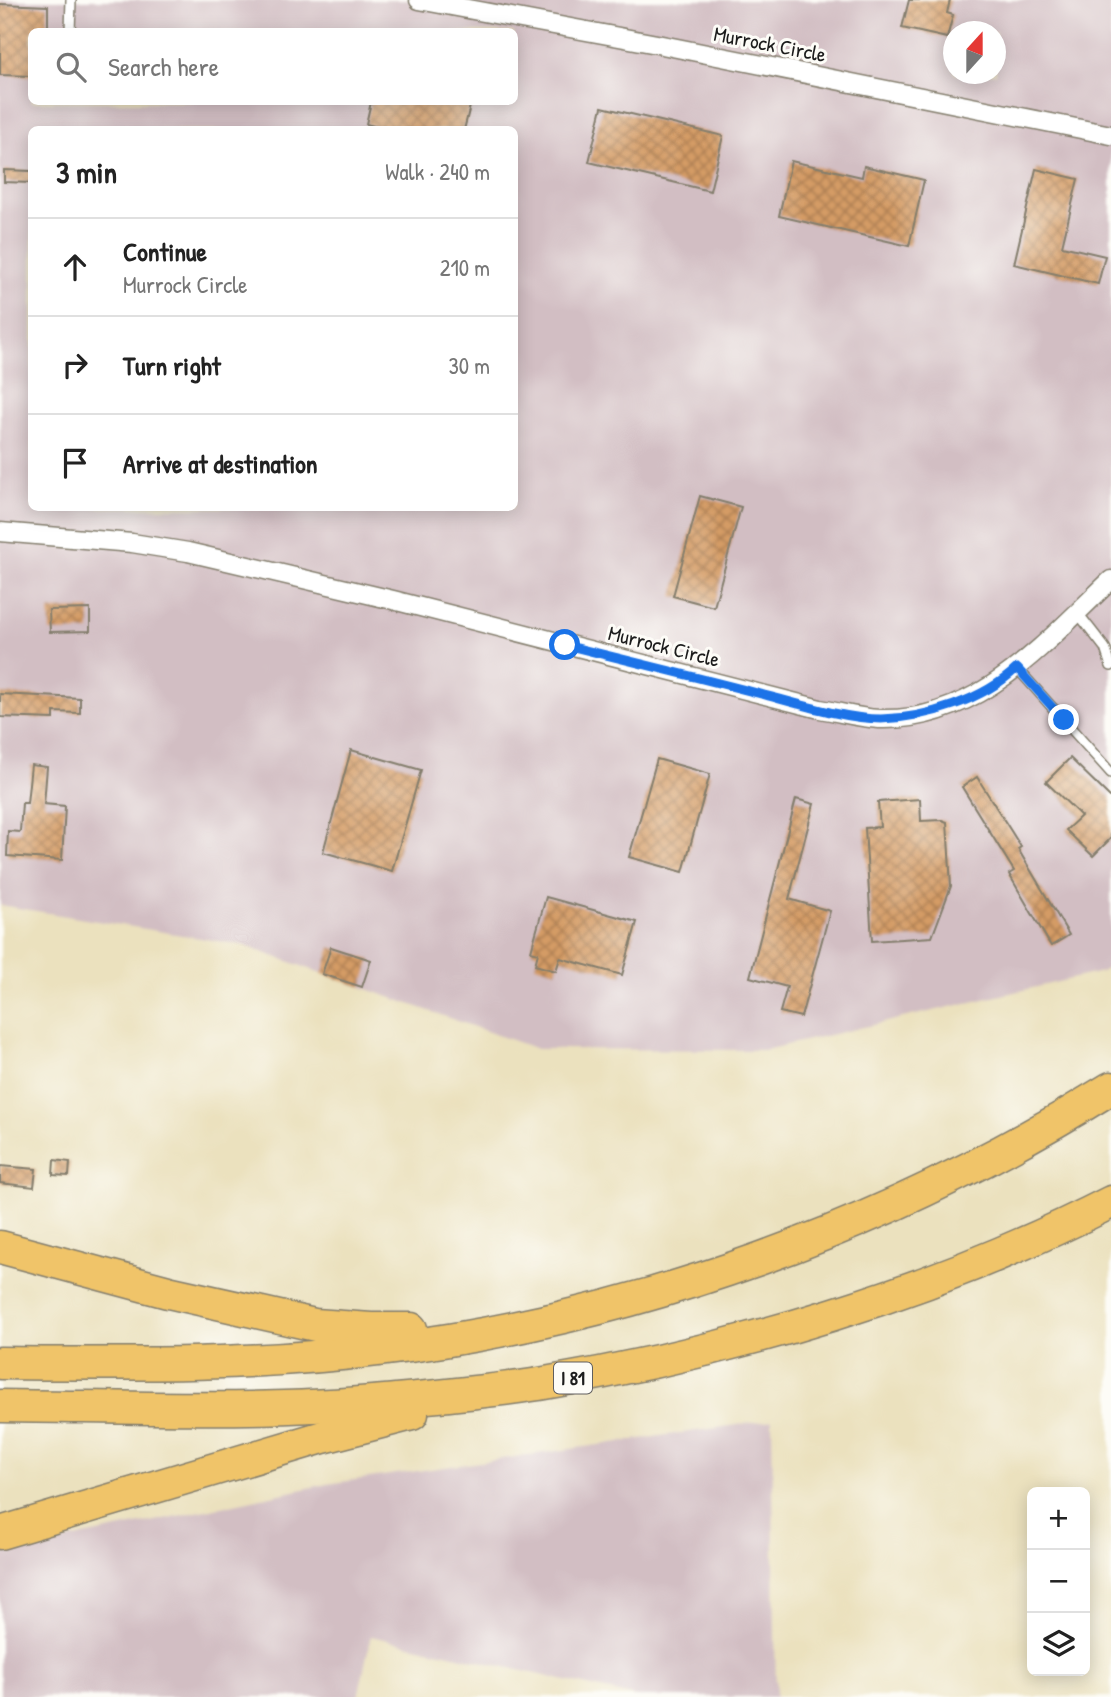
<!DOCTYPE html>
<meta charset="utf-8">
<style>
:root{--surface:#fff;--page:#f6f6f6;--text:#222;--muted:#767676;--line:#e0e0e0}
body{margin:0;font-family:"Patrick Hand",sans-serif;background:var(--page);color:var(--text)}
.controls{position:absolute;right:21px;bottom:21px;display:grid;overflow:hidden;border-radius:10px;box-shadow:0 4px 18px #0003}
.controls button{width:63px;height:63px;display:grid;place-items:center;padding:0;border:0;border-bottom:2px solid var(--line);background:var(--surface);color:var(--text);font:35px sans-serif}
.compass{position:absolute;left:943px;top:21px;width:63px;height:63px;border-radius:50%;background:var(--surface);box-shadow:0 4px 18px #0003;rotate:21deg}
.stop{position:absolute;width:21px;height:21px;margin:-16px;border:5px solid #1a73e8;border-radius:50%;background:#fff}
.stop.end{background:#1a73e8;border-color:#fff;box-shadow:0 2px 7px #0008}
.list{margin:0;padding:0;list-style:none}
h2{display:flex;justify-content:space-between;align-items:center;height:91px;margin:0;padding:0 28px;font-size:30px}
h2 small{font-size:23px;font-weight:400;color:var(--muted)}
.list li{display:grid;grid-template-columns:46px 1fr auto;gap:21px;align-items:center;box-sizing:border-box;height:98px;padding:0 28px;border-top:2px solid var(--line)}
.list b{display:block;font-size:26px;white-space:nowrap}
.list p{margin:0;font-size:23px;white-space:nowrap;color:var(--muted)}
.list em{font-size:23px;font-style:normal;color:var(--muted)}
.icon{flex:none;width:38px;height:38px;fill:none;stroke:currentColor;stroke-width:2;stroke-linecap:round;stroke-linejoin:round}
.map{position:relative;flex:none;width:1111px;height:1697px;overflow:hidden}
.search{position:absolute;background:var(--surface);box-shadow:0 4px 18px #0003;left:28px;top:28px;width:490px;height:77px;display:flex;align-items:center;gap:18px;box-sizing:border-box;padding:0 24px;border-radius:10px;color:var(--muted);font-size:26px}
.panel{position:absolute;background:var(--surface);box-shadow:0 4px 18px #0003;left:28px;top:126px;width:490px;height:385px;border-radius:10px}
.map>svg:first-child{display:block}
</style>
<div class="map">
<svg width="1111" height="1697" viewBox="0 0 1111 1697">
<defs>
<pattern id="building-cross-hatch" width="8" height="8" patternUnits="userSpaceOnUse" patternTransform="scale(1.75)"><rect width="8" height="8" fill="#d49b65"/><path d="M0 0l8 8M0 8l8-8" fill="none" stroke="#ab7e52"/></pattern>
</defs>
<rect width="100%" height="100%" fill="#fdfcf7"/>
<filter id="ink" filterUnits="userSpaceOnUse"><feTurbulence type="fractalNoise" baseFrequency=".0143" numOctaves="2"/><feDisplacementMap in="SourceGraphic" scale="14" xChannelSelector="R" yChannelSelector="G"/><feConvolveMatrix kernelMatrix="1 2 1 2 8 2 1 2 1" color-interpolation-filters="sRGB"/></filter>
<filter id="wash" filterUnits="userSpaceOnUse"><feTurbulence type="fractalNoise" baseFrequency=".00686" numOctaves="4" result="noise"/><feDisplacementMap in="SourceGraphic" scale="28" xChannelSelector="R" yChannelSelector="G"/><feGaussianBlur stdDeviation="1.57" result="paint"/><feColorMatrix in="noise" values="0 0 0 0 0 0 0 0 0 0 0 0 0 0 0 0 0 1.4 0 .05"/><feComposite in="paint" operator="in"/></filter>
<g filter="url(#wash)">
<rect width="100%" height="100%" fill="#ebe1be"/>
<g fill="#d2bec3" fill-rule="evenodd">
<path d="M0 0H1111V966L1101 972 765 1050 537 1049 242 945 0 905ZM32 32H514V102H32ZM954 32H996V74H954ZM32 130H514V508H32Z"/>
<polygon points="772,1420 776,1697 636,1697 371,1636 358,1697 0,1697 0,1554 327,1484"/>
</g>
<g id="blocks">
<g fill="url(#building-cross-hatch)">
<polygon points="909,0 950,0 947,13 953,15 947,38 902,28"/>
<polygon points="0,4 48,6 48,32 32,32 32,76 0,75"/>
<polygon points="371,102 471,102 464,130 390,130 366,124"/>
<polygon points="602,107 723,136 710,191 589,162"/>
<polygon points="791,161 862,177 864,166 924,180 909,246 779,216"/>
<polygon points="1036,169 1078,179 1062,246 1105,256 1098,284 1014,264"/>
<polygon points="4,170 32,171 32,183 4,182"/>
<polygon points="700,496 741,507 714,607 673,596"/>
<polygon points="90,609 90,631 50,632 49,610"/>
<polygon points="0,694 80,698 80,713 54,712 54,719 0,717"/>
<polygon points="351,750 421,770 392,871 323,852"/>
<polygon points="1070,758 1111,798 1111,838 1093,856 1066,830 1081,816 1046,782"/>
<polygon points="657,759 710,774 683,872 629,857"/>
<polygon points="31,765 47,767 44,804 65,806 62,860 7,856 8,831 20,832 22,803 27,803"/>
<polygon points="977,777 1021,847 1018,849 1069,935 1051,946 1009,874 1014,871 962,787"/>
<polygon points="796,799 814,804 789,899 830,911 801,1017 780,1012 787,987 750,977"/>
<polygon points="920,799 921,821 942,820 947,822 951,886 932,937 872,941 865,828 880,827 878,802"/>
<polygon points="546,897 637,922 622,975 560,958 556,971 535,965 538,953 531,951"/>
<polygon points="331,947 371,960 362,987 322,974"/>
<polygon points="54,1160 70,1162 69,1176 53,1175"/>
<polygon points="0,1166 36,1169 34,1187 0,1183"/>
</g>
</g>
</g>
<g filter="url(#ink)">
<use href="#blocks" fill-opacity="0" stroke="#847e6d" stroke-width="2"/>
<g fill="none" stroke-linecap="round" stroke-linejoin="round">
<g stroke="#847e6d" stroke-width="12">
<g id="service">
<polyline points="70,32 71,0"/>
<polyline points="1077,612 1105,648 1111,666"/>
<polyline points="1017,668 1111,773"/>
</g>
</g>
<g stroke="#847e6d" stroke-width="21">
<g id="minor">
<polyline points="419,0 657,44 1111,135"/>
<path d="M0 532 132 543 188 552 393 600 820 709C839 712 859 718 879 719 979 722 1044 643 1111 580"/>
</g>
</g>
<g stroke="#847e6d" stroke-width="35">
<g id="motorway">
<polyline points="0,1247 168,1292 315,1325 371,1329 411,1329"/>
<path d="M0 1363C126 1364 254 1366 379 1350 638 1318 891 1226 1111 1088"/>
<path d="M0 1406C128 1407 257 1413 385 1401 436 1396 488 1392 539 1384 733 1352 935 1292 1111 1202"/>
<polyline points="0,1533 323,1437 412,1414"/>
</g>
</g>
<use href="#service" stroke="#fff" stroke-width="9"/>
<use href="#minor" stroke="#fff" stroke-width="18"/>
<use href="#motorway" stroke="#f0c469" stroke-width="32"/>
</g>
</g>
<g fill="none" stroke-linecap="round" stroke-linejoin="round" filter="url(#ink)">
<path stroke="#1a73e8" stroke-width="9" d="M565 645C630 661 696 677 761 694 795 703 846 719 881 719 927 718 983 700 1017 668L1064 720"/>
</g>
<g text-anchor="middle" dominant-baseline="central" stroke-width="6" stroke-linejoin="round" paint-order="stroke">
<rect fill="#fdfcf7" stroke="#605f5e" stroke-width="2" x="554" y="1362.5" width="38" height="31" rx="5"/>
<g font-size="19" font-weight="bold" fill="#1c1c1c">
<text x="573" y="1378">I 81</text>
</g>
<g font-size="21" fill="#1c1c1c" stroke="#fdfcf7">
<text transform="translate(770 44) rotate(11)">Murrock Circle</text>
<text transform="translate(664 646) rotate(14)">Murrock Circle</text>
</g>
</g>
</svg>
<div class="controls">
<button>+</button>
<button>−</button>
<button><svg class="icon" aria-label="layers" viewBox="0 0 24 24"><path d="M12 4l9 5-9 5-9-5zM3 14l9 5 9-5"/></svg></button>
</div>
<svg class="compass" viewBox="-18 -18 36 36"><path d="M0-13l5 13h-10z" fill="#e53935"/><path d="M0 13l5-13h-10z" fill="#767676"/></svg>
<div class="stop" style="left:565px;top:645px"></div>
<div class="stop end" style="left:1064px;top:720px"></div>
<div class="search"><svg class="icon" aria-label="search" viewBox="0 0 24 24"><circle cx="10" cy="10" r="6"/><path d="M15 15l6 6"/></svg>Search here</div>
<section class="panel">
<h2>3 min<small>Walk · 240 m</small></h2>
<ul class="list">
<li><svg class="icon" aria-label="ahead" viewBox="0 0 24 24"><path d="M12 20V5M6 11l6-6 6 6"/></svg><div><b>Continue</b><p>Murrock Circle</p></div><em>210 m</em></li>
<li><svg class="icon" aria-label="right" viewBox="0 0 24 24"><path d="M7 20v-9h11M14 6l5 5-5 5"/></svg><div><b>Turn right</b></div><em>30 m</em></li>
<li><svg class="icon" aria-label="arrive" viewBox="0 0 24 24"><path d="M6 21V4h12l-3 4 3 4H6"/></svg><div><b>Arrive at destination</b></div></li>
</ul>
</section>
</div>
